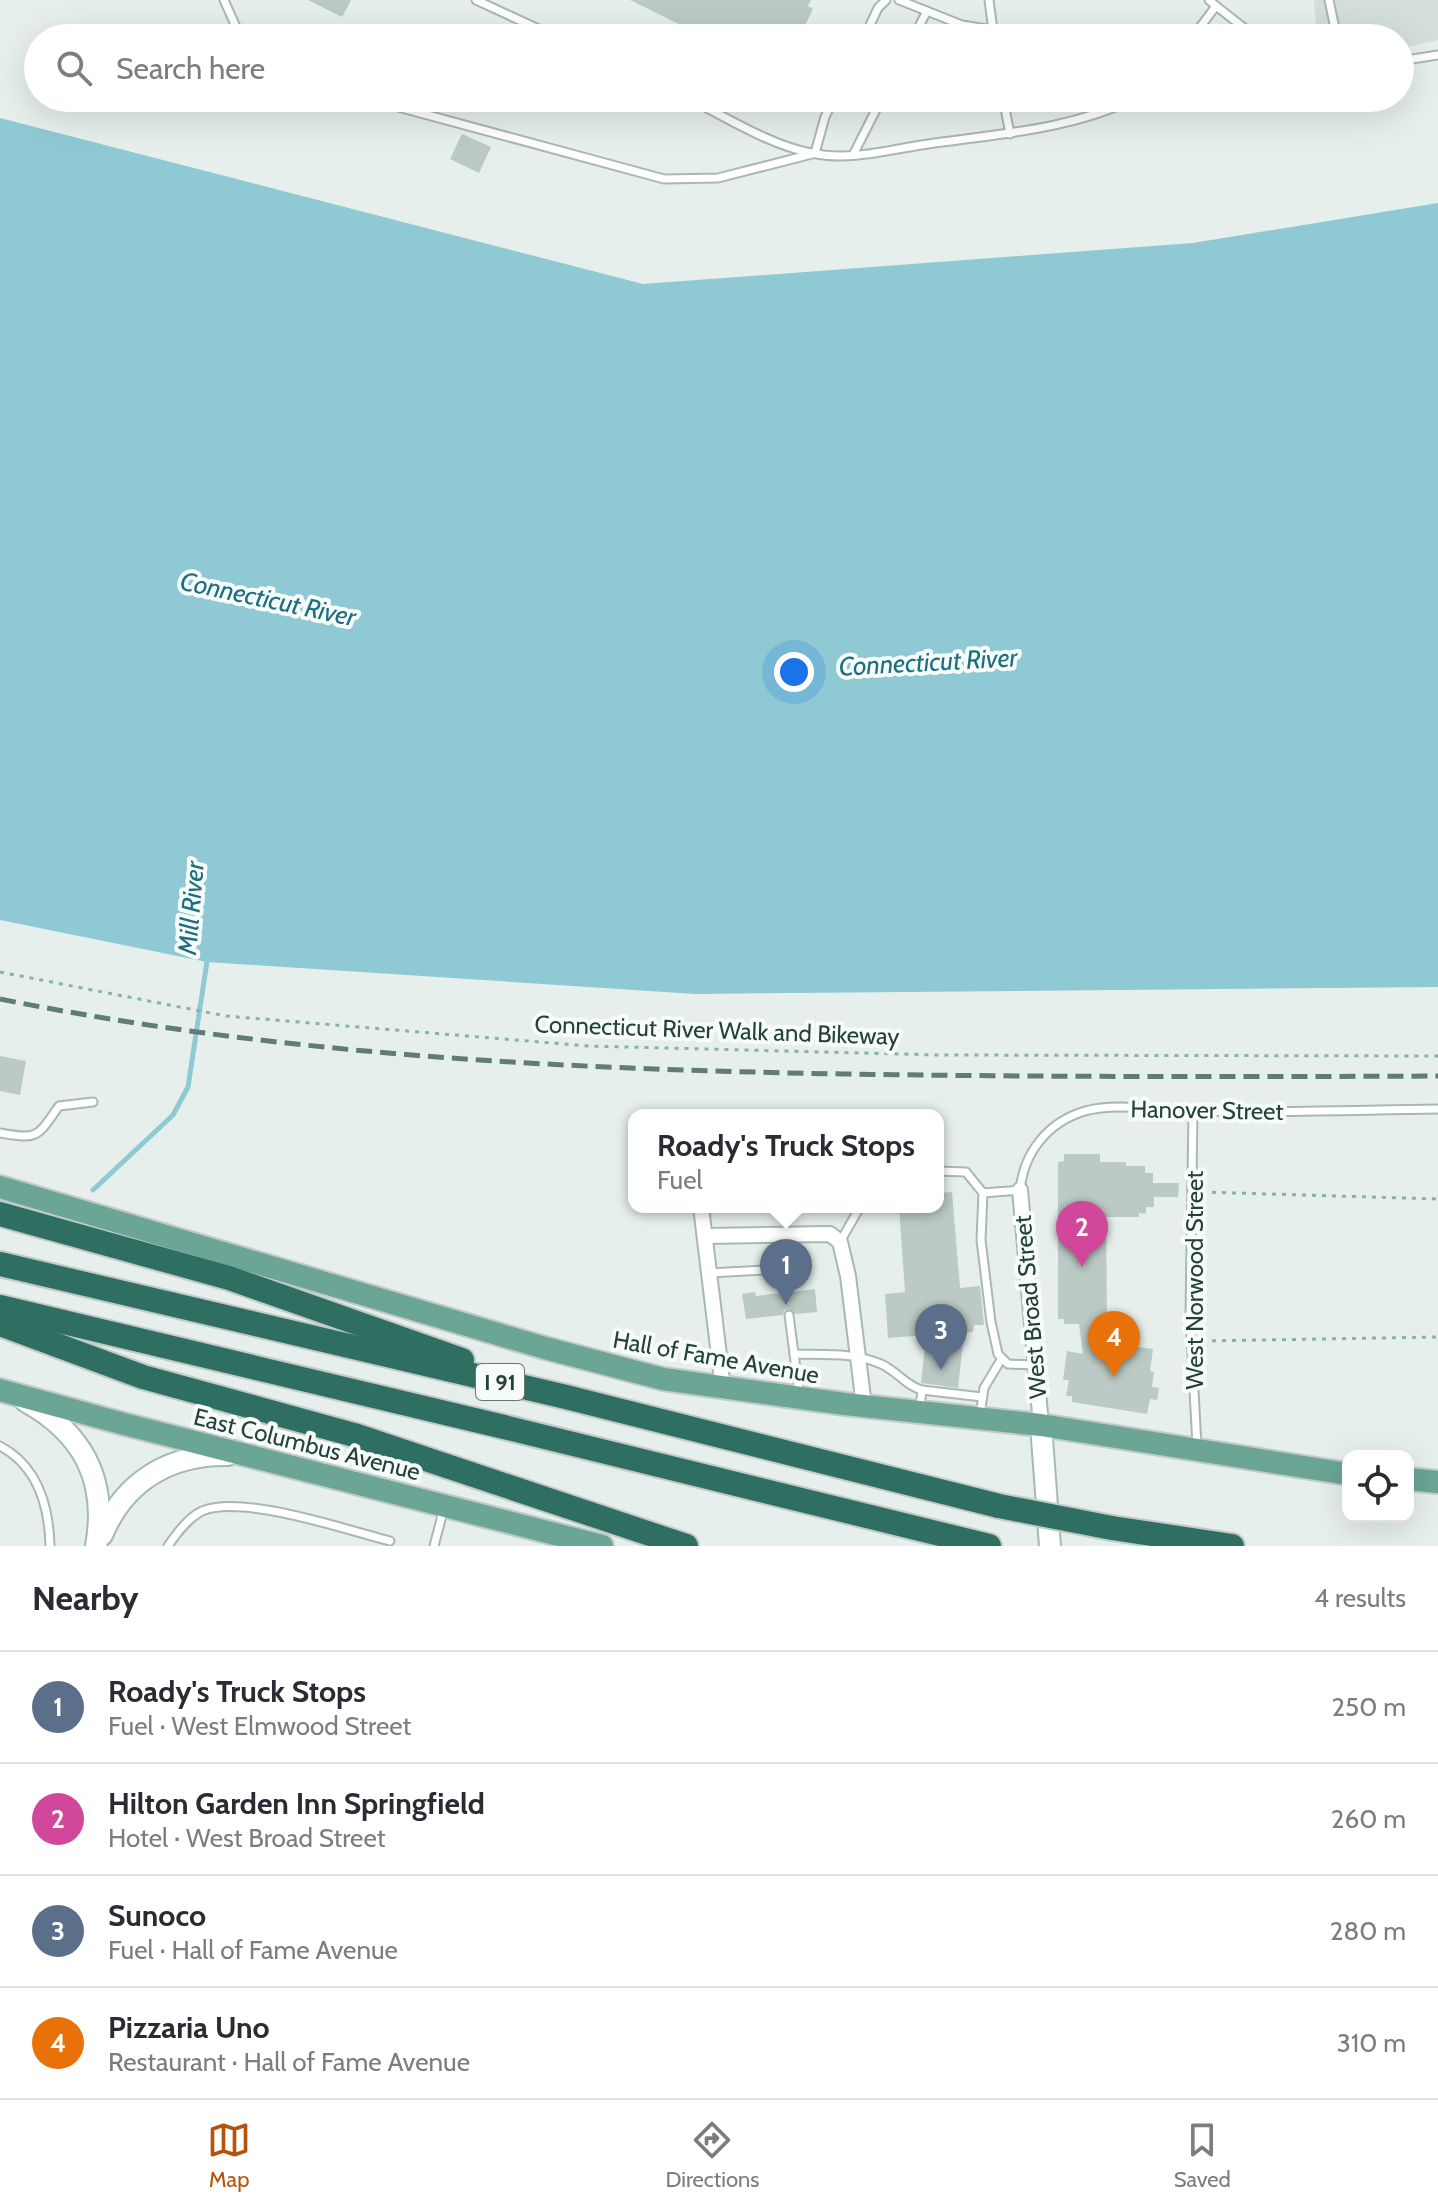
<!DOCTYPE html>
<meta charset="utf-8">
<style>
:root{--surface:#fff;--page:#f7f7f7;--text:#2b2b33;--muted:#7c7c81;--line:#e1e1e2;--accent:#b45309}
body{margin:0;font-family:Cabin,sans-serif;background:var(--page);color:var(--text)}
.controls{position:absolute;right:24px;bottom:24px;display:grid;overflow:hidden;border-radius:16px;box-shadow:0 8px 32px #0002}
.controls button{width:72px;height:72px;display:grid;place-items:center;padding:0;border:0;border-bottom:2px solid var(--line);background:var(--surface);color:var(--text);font:40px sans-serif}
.you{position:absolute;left:794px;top:672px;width:28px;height:28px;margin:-20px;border:6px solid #fff;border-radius:50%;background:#1a73e8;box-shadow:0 0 0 12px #1a73e833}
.badge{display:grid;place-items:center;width:52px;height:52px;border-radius:50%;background:var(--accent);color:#fff;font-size:26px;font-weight:700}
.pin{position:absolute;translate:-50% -66px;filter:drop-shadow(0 2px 4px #0008)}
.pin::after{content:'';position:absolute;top:42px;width:28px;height:24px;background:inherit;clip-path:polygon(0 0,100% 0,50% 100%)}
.popup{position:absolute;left:628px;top:1109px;width:316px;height:104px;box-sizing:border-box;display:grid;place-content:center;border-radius:16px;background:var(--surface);filter:drop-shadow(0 2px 6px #0005);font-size:26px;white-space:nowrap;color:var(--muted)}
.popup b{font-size:30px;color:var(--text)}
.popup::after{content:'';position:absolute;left:50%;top:100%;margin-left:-16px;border:16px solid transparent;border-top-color:var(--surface)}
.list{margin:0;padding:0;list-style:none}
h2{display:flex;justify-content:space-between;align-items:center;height:104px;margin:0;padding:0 32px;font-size:34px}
h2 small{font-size:26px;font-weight:400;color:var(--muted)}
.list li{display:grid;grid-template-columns:52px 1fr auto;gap:24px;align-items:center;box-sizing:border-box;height:112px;padding:0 32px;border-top:2px solid var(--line)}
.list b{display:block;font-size:30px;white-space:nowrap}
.list p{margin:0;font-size:26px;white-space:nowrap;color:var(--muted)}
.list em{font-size:26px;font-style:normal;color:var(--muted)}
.icon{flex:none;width:44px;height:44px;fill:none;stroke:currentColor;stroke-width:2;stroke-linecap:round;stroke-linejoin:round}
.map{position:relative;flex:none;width:1438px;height:1546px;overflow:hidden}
.search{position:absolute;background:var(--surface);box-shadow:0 8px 32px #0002;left:24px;right:24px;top:24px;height:88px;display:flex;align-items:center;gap:20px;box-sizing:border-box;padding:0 28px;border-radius:44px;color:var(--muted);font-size:30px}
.sheet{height:552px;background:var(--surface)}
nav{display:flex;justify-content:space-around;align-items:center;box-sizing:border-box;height:112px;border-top:2px solid var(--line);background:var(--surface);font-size:22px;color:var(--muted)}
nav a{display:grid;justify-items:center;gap:4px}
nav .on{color:var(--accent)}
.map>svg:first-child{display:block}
</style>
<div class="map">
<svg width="1438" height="1546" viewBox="0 0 1438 1546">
<rect width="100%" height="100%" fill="#e6efeb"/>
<polygon fill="#d4dfda" points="1314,0 1438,0 1438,40 1400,49 1400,38 1331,38 1316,30"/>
<polygon fill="#8ec9d4" points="0,118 643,284 1193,243 1438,203 1438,987 695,994 207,962 0,920"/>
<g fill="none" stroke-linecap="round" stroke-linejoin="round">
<polyline stroke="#8ec9d4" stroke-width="5" points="93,1190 173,1115 188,1087 208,955"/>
</g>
<g fill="#bbcac4">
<polygon points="308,0 351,0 342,17"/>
<polygon points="630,0 811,0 808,6 813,9 799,38 707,38"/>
<polygon points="462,134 491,147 479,173 450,159"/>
<polygon points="0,1056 26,1061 20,1095 0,1091"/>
<polygon points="1064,1154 1100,1154 1100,1162 1126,1162 1126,1166 1145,1166 1145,1173 1153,1173 1153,1183 1179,1183 1178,1197 1154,1197 1154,1207 1146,1207 1146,1214 1139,1213 1139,1217 1106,1217 1107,1318 1100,1318 1100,1342 1153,1349 1150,1371 1154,1372 1152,1387 1159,1388 1157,1400 1150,1399 1147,1414 1072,1402 1072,1396 1066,1396 1069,1380 1063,1380 1067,1351 1083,1354 1079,1324 1064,1324 1064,1319 1058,1319 1058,1162 1064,1161"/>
<polygon points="952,1192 960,1288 980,1286 984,1325 974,1325 973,1332 964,1333 958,1388 921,1383 926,1335 888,1338 885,1294 905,1292 899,1207 938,1207 938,1193"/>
<polygon points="815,1289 817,1312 795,1314 789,1309 784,1310 783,1315 746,1319 742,1294 755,1292 756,1296 780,1293 787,1299 791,1298 793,1292"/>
</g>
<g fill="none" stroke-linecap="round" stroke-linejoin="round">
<g stroke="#a8b8b2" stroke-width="11">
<g id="lane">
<polyline points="224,0 241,38"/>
<polyline points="476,0 558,38"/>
<polyline points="899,0 962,25 993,30"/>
<polyline points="989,0 994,38"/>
<polyline points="1329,0 1337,38"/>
<polyline points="1216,6 1257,38"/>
<polyline points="864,38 878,8 886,0"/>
<polyline points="913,38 927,11"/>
<polyline points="1192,38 1216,6 1209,0"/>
<polyline points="1400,61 1438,55"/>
<polyline points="365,98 664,179 718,178 812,154"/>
<path d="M687 98C727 117 767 144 811 153 848 161 884 151 921 145 993 134 1068 131 1136 98"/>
<polyline points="1003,98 1010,134"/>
<polyline points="815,153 825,117 834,98"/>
<polyline points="853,155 882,98"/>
<polyline points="1193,1111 1190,1316 1197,1446"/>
<path d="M0 1133C39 1140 37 1137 59 1106L93 1102"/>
<polyline points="938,1171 966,1172 983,1193"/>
<polyline points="780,1235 787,1293"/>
<polyline points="840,1242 860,1207"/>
<polyline points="709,1273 784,1269"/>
<polyline points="789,1315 799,1392"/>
<path d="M794 1354C823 1355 854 1352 881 1364 897 1371 906 1386 922 1390"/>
<path d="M1034 1365 1008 1364 998 1354 991 1322 981 1240 983 1193 1020 1190C1024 1152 1048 1122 1085 1111 1117 1102 1162 1111 1195 1111 1276 1113 1357 1110 1438 1109"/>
<polyline points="920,1407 922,1390 982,1397"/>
<polyline points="980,1415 984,1388 1002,1358"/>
<path d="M0 1446C38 1466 49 1506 50 1546"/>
<path d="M168 1546C177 1533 188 1518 202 1511 243 1494 346 1530 390 1541"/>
<polyline points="434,1546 444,1508"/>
</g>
</g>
<g stroke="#a8b8b2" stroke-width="18">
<g id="street">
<polyline points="1020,1190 1041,1425"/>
<polyline points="701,1207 723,1388"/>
<polyline points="705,1236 830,1234 840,1242 848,1276 864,1406"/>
</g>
</g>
<g stroke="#a4bbb3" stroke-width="24">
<g id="secondary">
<path d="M25 1401C83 1433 108 1480 96 1546"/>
<polyline points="1041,1425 1050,1546"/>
<path d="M102 1535C125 1480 171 1454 228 1455"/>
</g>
</g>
<g stroke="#c2cac8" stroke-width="26">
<g id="primary">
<polyline points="0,1187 545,1348 663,1379 845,1404 1041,1425 1348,1474"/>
<polyline points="0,1390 124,1424 602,1546"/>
<polyline points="1408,1479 1438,1482"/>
</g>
</g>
<g stroke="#c2cac8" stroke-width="28">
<g id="highway">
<polyline points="0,1214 229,1278 462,1360"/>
<polyline points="0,1264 566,1397 999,1506"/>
<polyline points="0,1307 504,1427 989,1546"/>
<polyline points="0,1324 143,1377 354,1435 686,1546"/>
<polyline points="1112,1528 1232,1546"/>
</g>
</g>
<g stroke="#86b3a5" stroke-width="3" stroke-dasharray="4 6" stroke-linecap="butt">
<polyline points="0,972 226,1016 588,1046 939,1055 1438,1056"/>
<polyline points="1202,1192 1438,1199"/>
<polyline points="1202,1341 1438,1337"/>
</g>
<use href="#lane" stroke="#fff" stroke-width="7"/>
<use href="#street" stroke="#fff" stroke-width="14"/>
<use href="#secondary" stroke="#fff" stroke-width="20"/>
<use href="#primary" stroke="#6aa596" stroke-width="22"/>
<use href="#highway" stroke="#2f6f62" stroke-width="24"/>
<path stroke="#5f7d75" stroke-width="5" stroke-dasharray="16 8" stroke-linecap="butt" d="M0 999C279 1055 559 1069 844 1074 1042 1077 1240 1077 1438 1076"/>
<g stroke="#c2cac8" stroke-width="28" stroke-linecap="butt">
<polyline id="highway-bridge" points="999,1506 1112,1528"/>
</g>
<use href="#highway-bridge" stroke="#2f6f62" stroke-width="24"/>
</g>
<g text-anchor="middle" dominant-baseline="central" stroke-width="8" stroke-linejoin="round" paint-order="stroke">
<rect fill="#f7fbf9" stroke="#637a73" stroke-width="2" x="476" y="1364" width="48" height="36" rx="6"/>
<g font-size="22" font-weight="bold" fill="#24423a">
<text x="500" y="1382">I 91</text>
</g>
<g font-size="24" fill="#24423a" stroke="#f7fbf9">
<text transform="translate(717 1030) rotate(2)">Connecticut River Walk and Bikeway</text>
<text transform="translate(1207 1110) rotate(1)">Hanover Street</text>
<text transform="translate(1194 1280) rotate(-90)">West Norwood Street</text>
<text transform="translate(1030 1307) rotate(-95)">West Broad Street</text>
<text transform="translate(716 1357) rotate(10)">Hall of Fame Avenue</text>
<text transform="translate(307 1444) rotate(14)">East Columbus Avenue</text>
</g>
<g font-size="26" font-style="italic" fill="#1c6f80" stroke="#f7fbf9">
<text transform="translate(268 599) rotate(12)">Connecticut River</text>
<text transform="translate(928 662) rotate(-3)">Connecticut River</text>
<text transform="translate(191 908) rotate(-85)">Mill River</text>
</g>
</g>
</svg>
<div class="controls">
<button><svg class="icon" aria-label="locate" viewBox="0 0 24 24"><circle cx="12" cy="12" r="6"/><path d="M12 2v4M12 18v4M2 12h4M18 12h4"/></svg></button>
</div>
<div class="you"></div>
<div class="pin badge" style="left:786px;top:1305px;background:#5c6f8a">1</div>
<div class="popup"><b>Roady's Truck Stops</b>Fuel</div>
<div class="pin badge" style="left:1082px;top:1267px;background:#d1479c">2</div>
<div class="pin badge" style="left:941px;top:1370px;background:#5c6f8a">3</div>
<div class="pin badge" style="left:1114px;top:1377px;background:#e8710a">4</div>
<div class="search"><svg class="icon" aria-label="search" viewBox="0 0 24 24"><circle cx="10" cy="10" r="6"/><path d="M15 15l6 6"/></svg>Search here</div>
</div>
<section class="sheet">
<h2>Nearby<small>4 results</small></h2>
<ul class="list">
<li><span class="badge" style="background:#5c6f8a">1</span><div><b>Roady's Truck Stops</b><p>Fuel · West Elmwood Street</p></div><em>250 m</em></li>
<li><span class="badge" style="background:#d1479c">2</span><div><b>Hilton Garden Inn Springfield</b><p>Hotel · West Broad Street</p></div><em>260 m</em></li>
<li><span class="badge" style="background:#5c6f8a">3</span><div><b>Sunoco</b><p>Fuel · Hall of Fame Avenue</p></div><em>280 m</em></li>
<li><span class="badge" style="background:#e8710a">4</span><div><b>Pizzaria Uno</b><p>Restaurant · Hall of Fame Avenue</p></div><em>310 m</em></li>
</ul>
</section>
<nav>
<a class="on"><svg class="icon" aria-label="map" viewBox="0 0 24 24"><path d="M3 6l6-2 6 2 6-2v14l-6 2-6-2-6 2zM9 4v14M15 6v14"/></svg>Map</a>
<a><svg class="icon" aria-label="directions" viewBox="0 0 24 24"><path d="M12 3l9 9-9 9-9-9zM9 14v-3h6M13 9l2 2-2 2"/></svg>Directions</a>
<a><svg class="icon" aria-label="saved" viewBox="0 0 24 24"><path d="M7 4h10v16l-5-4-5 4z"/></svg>Saved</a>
</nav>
